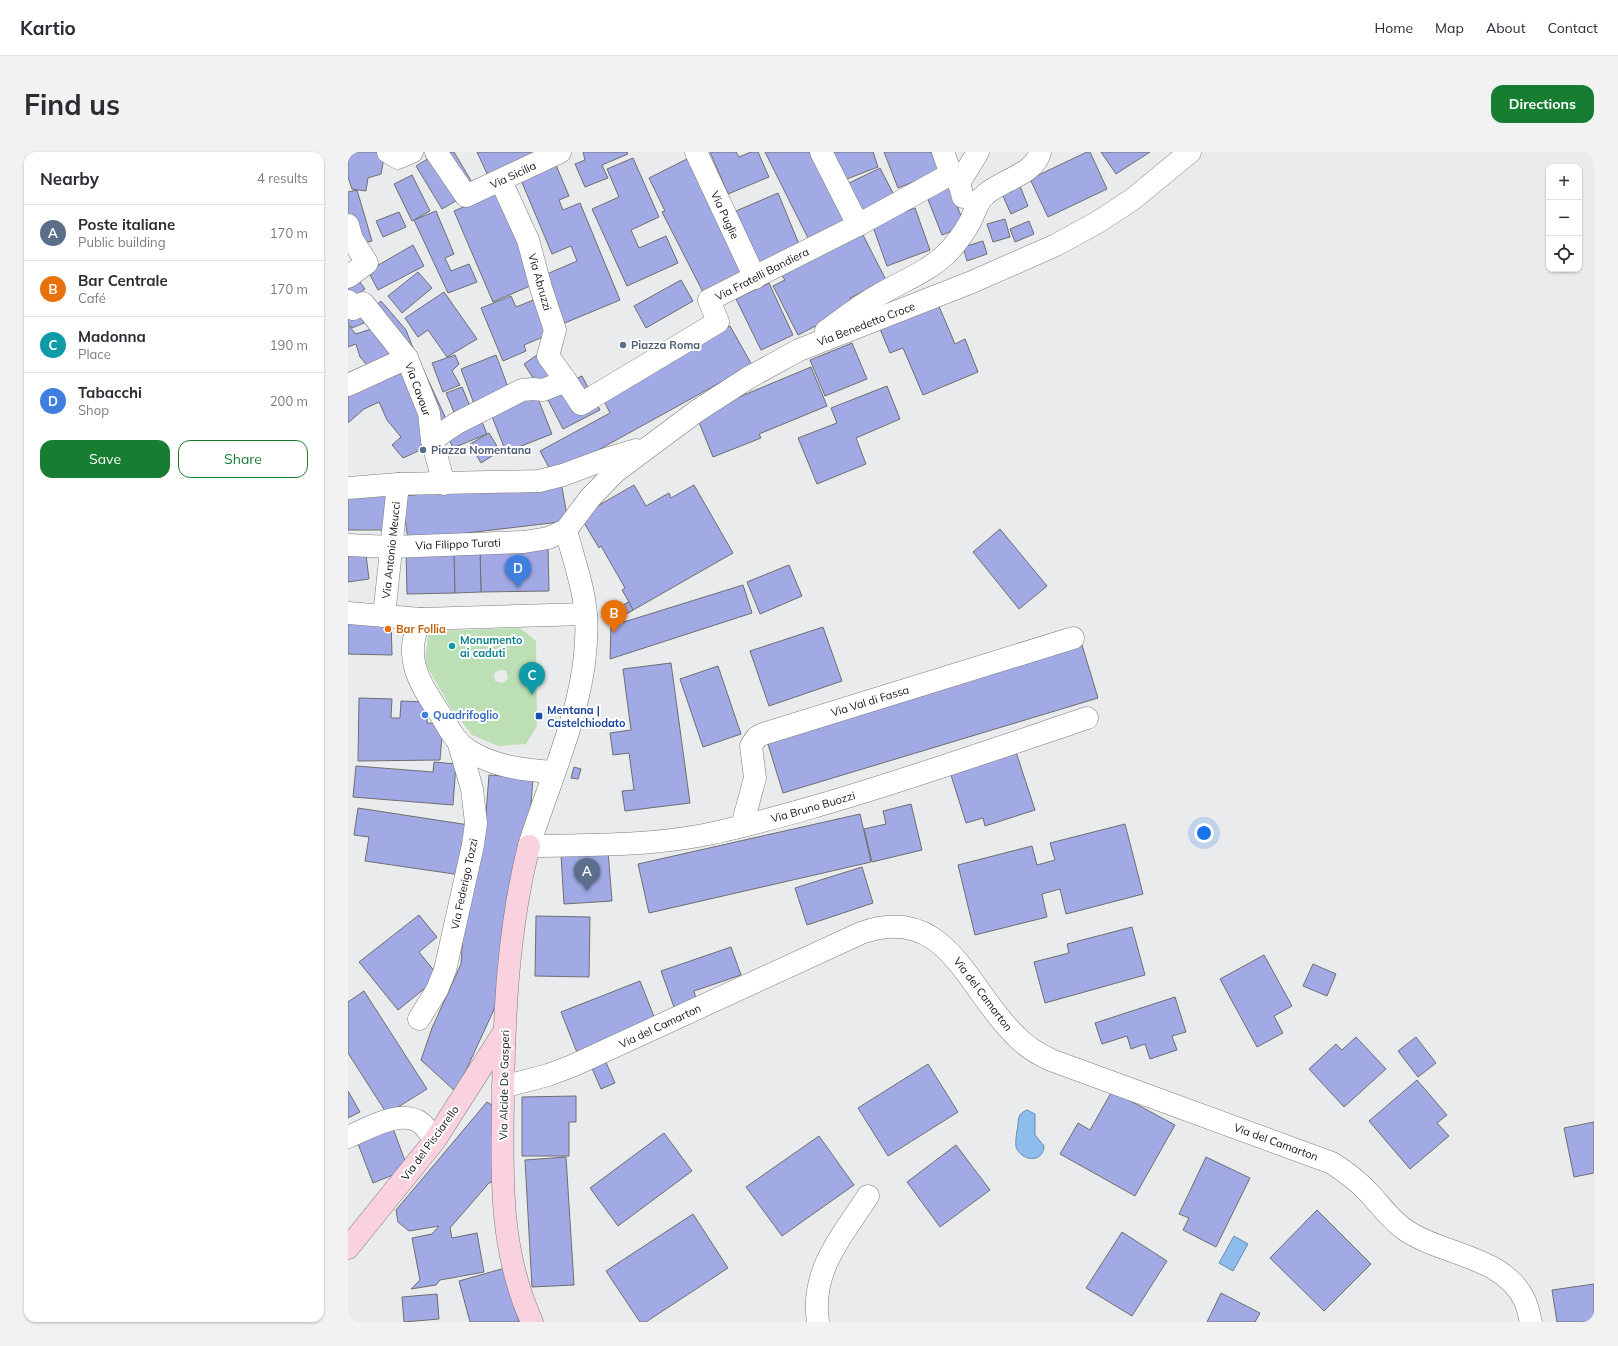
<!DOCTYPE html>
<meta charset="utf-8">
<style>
:root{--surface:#fff;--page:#f2f2f3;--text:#2b2b33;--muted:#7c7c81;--line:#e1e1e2;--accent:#177e31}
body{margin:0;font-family:Mulish,sans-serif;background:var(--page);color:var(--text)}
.controls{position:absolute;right:12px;top:12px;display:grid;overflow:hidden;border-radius:8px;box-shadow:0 1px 3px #0004}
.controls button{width:36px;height:36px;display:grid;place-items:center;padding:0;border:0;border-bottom:1px solid var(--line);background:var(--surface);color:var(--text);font:20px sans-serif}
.you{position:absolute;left:856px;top:681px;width:14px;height:14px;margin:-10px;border:3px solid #fff;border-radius:50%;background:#1a73e8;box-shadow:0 0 0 6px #1a73e833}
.badge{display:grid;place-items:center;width:26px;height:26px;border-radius:50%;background:var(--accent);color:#fff;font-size:13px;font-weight:700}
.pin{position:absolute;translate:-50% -33px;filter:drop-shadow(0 1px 2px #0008)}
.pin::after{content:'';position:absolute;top:21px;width:14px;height:12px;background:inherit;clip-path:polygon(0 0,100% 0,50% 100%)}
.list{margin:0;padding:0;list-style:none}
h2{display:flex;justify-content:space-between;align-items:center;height:52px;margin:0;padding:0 16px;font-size:17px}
h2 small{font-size:13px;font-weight:400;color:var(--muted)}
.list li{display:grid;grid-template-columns:26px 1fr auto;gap:12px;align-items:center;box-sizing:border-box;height:56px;padding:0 16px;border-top:1px solid var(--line)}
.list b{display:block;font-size:15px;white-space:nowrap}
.list p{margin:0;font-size:13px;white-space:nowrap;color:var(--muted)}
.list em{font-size:13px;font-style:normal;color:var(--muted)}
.actions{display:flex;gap:8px;padding:12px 16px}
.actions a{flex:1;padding:9px 0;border:1px solid var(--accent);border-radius:12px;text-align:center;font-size:14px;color:var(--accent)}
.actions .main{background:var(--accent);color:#fff}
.icon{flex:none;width:22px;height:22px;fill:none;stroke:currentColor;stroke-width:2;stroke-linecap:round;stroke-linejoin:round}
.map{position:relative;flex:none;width:1246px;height:1170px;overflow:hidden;border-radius:12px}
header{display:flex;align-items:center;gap:24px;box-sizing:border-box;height:56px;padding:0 20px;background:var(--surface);border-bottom:1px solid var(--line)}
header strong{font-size:19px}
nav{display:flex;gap:22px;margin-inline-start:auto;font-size:14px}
.intro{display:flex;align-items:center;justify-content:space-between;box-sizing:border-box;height:96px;padding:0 24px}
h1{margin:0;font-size:28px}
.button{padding:10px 18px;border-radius:12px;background:var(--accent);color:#fff;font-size:14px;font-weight:700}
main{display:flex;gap:24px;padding:0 24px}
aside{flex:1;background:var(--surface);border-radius:12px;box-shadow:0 1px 3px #0004}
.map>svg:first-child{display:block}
</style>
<header>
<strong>Kartio</strong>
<nav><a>Home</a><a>Map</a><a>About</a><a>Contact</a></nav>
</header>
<div class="intro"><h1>Find us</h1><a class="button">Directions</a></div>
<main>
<aside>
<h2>Nearby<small>4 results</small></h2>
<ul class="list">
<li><span class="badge" style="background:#5c6f8a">A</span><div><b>Poste italiane</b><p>Public building</p></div><em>170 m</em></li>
<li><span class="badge" style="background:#e8710a">B</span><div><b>Bar Centrale</b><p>Café</p></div><em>170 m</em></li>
<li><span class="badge" style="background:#0f9aa8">C</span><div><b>Madonna</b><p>Place</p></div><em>190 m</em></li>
<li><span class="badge" style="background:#3f7fe0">D</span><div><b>Tabacchi</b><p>Shop</p></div><em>200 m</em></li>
</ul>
<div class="actions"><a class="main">Save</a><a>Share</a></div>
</aside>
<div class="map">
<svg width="1246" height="1170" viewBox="0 0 1246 1170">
<rect width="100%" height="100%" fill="#eaebec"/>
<path fill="#bcdfb5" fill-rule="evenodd" d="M172 476 188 489 189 574 178 592 150 594 124 583 101 553 77 511 80 484 90 479ZM153 518 158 519 160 526 157 530 153 531 147 529 146 522 149 519Z"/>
<g fill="#8cbded" stroke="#688bac">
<path d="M679 958 687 962V983L696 994C695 1012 673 1009 668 995 667 988 669 979 670 973 670 966 671 961 679 958Z"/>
<polygon points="886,1084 900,1092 885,1119 871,1111"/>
</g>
<g fill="#a2aae6" stroke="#6e6e6f">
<polygon points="0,0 37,0 33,22 20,26 18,39 4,37 0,25"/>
<polygon points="91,0 106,0 128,37 94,57 68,14"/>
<polygon points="129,0 186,0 189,6 142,28"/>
<polygon points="235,0 279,0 280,2 254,13 260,26 237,35 227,12 237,8"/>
<polygon points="362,0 388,0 391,5 403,0 410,0 421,25 380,42"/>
<polygon points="417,0 464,0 499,69 461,88"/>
<polygon points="479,0 525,0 530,15 491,30"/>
<polygon points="536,0 585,0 593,19 550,36"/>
<polygon points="739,0 742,0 759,37 700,65 682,27"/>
<polygon points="753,0 802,0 768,22"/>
<polygon points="343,5 396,123 356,142 314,60 317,59 301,26"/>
<polygon points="285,6 311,65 283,78 291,96 318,84 330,111 279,134 244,57 271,45 259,17"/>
<polygon points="208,13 221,44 211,48 215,58 232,51 272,148 212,173 192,125 229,109 223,94 204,102 173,28"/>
<polygon points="532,16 547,45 512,63 497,33"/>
<polygon points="64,23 82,59 64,69 46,32"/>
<polygon points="600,31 617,74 594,83 577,40"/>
<polygon points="672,34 680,54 663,62 654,42"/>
<polygon points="9,38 24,89 0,95 0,40"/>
<polygon points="151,40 189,131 145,150 106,59"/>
<polygon points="430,41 453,97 411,114 388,59"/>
<polygon points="567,56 582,98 539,114 524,72"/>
<polygon points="88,59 106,102 97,106 103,119 121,112 129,130 100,141 66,68"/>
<polygon points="51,60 58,75 35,85 28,69"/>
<polygon points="657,67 662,85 645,90 639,72"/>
<polygon points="681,69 686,82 667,90 662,77"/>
<polygon points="514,81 538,128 502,146 507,154 450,183 425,134 437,128 433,122"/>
<polygon points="635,89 639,102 619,109 615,95"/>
<polygon points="65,93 76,114 30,138 20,119"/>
<polygon points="4,119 17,137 0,150 0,122"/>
<polygon points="70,120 84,136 54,161 40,144"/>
<polygon points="333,128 345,149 298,176 286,154"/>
<polygon points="421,131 445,183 413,198 388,147"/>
<polygon points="96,140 129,187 99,205 80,178 70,185 57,166"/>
<polygon points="163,144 168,155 188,147 202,182 176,193 178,199 155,209 133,156"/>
<polygon points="33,149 58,178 65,196 19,213 12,205 8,192 0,195 0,173 8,182 23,177 17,163"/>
<polygon points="590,152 607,192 617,187 630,220 575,243 555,196 542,201 532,177"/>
<polygon points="0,155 12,163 16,171 4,176 0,171"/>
<polygon points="382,174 404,213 205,323 192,299 262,261 254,245"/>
<polygon points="504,191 519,227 477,244 462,208"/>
<polygon points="202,194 210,226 193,238 176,212"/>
<polygon points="107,203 111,212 104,219 112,233 95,240 84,211"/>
<polygon points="148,203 163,243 128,257 113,217"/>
<polygon points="70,206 99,269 79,295 55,306 44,293 53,285 39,268 31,250 16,257 0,271 0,238"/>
<polygon points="463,215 479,254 411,282 413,286 365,305 348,263"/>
<polygon points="234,224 252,258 215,277 197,242"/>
<polygon points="539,234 552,267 508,286 518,312 469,332 450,286 489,271 483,256"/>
<polygon points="114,235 124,259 108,265 98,241"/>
<polygon points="187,239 204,282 158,300 141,257"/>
<polygon points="132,265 139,282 105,296 98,280"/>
<polygon points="141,281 152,299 133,311 122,292"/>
<polygon points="213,330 220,369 60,388 54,344"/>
<polygon points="286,333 298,354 321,341 323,346 346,333 385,401 273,465 269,456 281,450 274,438 277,436 253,394 251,396 232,364"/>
<polygon points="0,339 43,340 42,378 0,378"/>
<polygon points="652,377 699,434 671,457 625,400"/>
<polygon points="17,395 21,427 0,430 0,396"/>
<polygon points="200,396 201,439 133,440 132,397"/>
<polygon points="106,397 107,441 59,442 58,398"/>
<polygon points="106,397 132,397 133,440 107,441"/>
<polygon points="441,413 454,444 412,462 399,430"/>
<polygon points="395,433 404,461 262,507 263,474"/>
<polygon points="281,450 285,458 273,465 269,456"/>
<polygon points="0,464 43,467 44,503 0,502"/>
<polygon points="475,475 494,529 421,554 402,499"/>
<polygon points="734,493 750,546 435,641 419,589"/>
<polygon points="323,511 342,651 277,659 274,639 286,638 281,601 265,603 262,581 283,578 275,517"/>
<polygon points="370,514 393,582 355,595 332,527"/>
<polygon points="11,546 44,547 43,566 52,566 53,549 80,550 79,571 95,572 92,608 10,609"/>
<polygon points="668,600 687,658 637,674 635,666 618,671 602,620"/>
<polygon points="86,610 108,612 105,653 5,645 8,614 85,620"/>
<polygon points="226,615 233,617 230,627 223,626"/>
<polygon points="141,623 185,626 182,665 149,851 108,940 73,908 84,876 113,812 117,753 137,675"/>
<polygon points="563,652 574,698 524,710 516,677 538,672 535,659"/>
<polygon points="10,656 121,673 113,723 17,709 21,685 6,683"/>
<polygon points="512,662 523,710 301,761 290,712"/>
<polygon points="777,672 795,742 718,762 712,737 694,742 699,765 627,783 610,713 684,694 689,713 707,708 702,691"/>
<polygon points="260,699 264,749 216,752 213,703"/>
<polygon points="514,715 525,751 459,773 447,736"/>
<polygon points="71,763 89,785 71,800 91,825 50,858 11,810"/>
<polygon points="188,764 242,765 241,825 187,824"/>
<polygon points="784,775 797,823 697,851 686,810 721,801 719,792"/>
<polygon points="383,795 393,823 346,839 348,847 326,855 313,819"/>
<polygon points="916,803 944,854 926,864 935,881 909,895 872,827"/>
<polygon points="965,812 988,822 979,844 955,834"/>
<polygon points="292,829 309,872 230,903 213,860"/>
<polygon points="16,839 79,937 39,962 0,901 0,850"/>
<polygon points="827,845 838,880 824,884 829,898 802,907 797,892 783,897 779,884 754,892 747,871"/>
<polygon points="1008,885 1038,917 996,955 961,917 988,892 994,898"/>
<polygon points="1068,885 1088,911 1070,925 1050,899"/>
<polygon points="257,908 267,931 253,937 243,914"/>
<polygon points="580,912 610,960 540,1004 510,956"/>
<polygon points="1069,928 1099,963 1089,971 1101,984 1062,1017 1021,969"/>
<polygon points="0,939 12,960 0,966"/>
<polygon points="764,939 827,973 787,1044 712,1002 730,971 742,978"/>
<polygon points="228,944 228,970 221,970 221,1004 174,1004 174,945"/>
<polygon points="139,950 150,957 148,1028 141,1031 102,1076 104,1086 129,1081 136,1120 92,1128 88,1133 63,1137 72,1128 64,1086 84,1082 91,1074 61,1079 50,1070 48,1058"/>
<polygon points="1246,970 1246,1021 1226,1025 1216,976"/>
<polygon points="43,971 60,1017 25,1031 7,984"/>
<polygon points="316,981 344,1019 270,1074 242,1036"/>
<polygon points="471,984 506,1033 434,1084 398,1035"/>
<polygon points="608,993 642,1038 592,1075 559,1030"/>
<polygon points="218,1005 226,1133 184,1135 177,1008"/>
<polygon points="858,1005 902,1026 868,1095 835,1078 841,1066 831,1062"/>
<polygon points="969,1058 1023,1112 976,1159 922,1106"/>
<polygon points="345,1062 380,1116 298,1170 292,1170 258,1119"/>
<polygon points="774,1080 819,1109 784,1164 738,1136"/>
<polygon points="157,1116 171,1170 122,1170 111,1129"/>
<polygon points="1246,1132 1246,1170 1209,1170 1204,1138"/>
<polygon points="873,1141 912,1161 907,1170 859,1170"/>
<polygon points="89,1142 91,1167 56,1170 54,1145"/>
</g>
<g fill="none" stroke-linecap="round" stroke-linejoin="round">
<g stroke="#7b7b7c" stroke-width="23">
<g id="street">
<polyline points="40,0 50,6 64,0"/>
<polyline points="88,0 118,44 212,0"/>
<polyline points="348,0 407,126"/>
<polyline points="473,0 510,73"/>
<polyline points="595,0 603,22"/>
<polyline points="153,29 180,88 193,136 207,178 200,204 218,229"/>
<polyline points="615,45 611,31 630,0"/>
<polyline points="0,73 4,87 19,111 0,125"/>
<polyline points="0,149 5,157 15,151 59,206 81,261 84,288 96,332"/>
<path d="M478 179C495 167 512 153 531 143 554 129 578 121 598 102 607 93 616 81 622 70 627 60 629 49 638 42 654 28 687 22 692 0"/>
<polyline points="0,233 59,206"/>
<polyline points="84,288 109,271 174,238 185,237 195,238 218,229 233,252 370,170 361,148 510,73 603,22 611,31"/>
<polyline points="0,336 50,332 191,329 215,323 258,307 288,298"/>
<path d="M218 378C225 406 236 435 238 463 243 543 204 620 181 694 238 693 295 694 350 684 394 676 437 663 479 651 567 625 653 595 739 566"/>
<polyline points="0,393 44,395 176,390 200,386 218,378 242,346 267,320 349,259 400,226 451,198 624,130 708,93 750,70 785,47 842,0"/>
<polyline points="0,461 73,467"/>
<polyline points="36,464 50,332"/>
<path d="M205 620C176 618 149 615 123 600 109 592 102 579 94 565 73 533 53 506 73 467L238 462"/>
<polyline points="394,674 407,626 403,594 409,585 415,582 725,486"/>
<polyline points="71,867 89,838 97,818 125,693 128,671 124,637 111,592"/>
<path d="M155 935 200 923 224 914 513 781C599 750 619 838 668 884 678 895 690 902 703 908L984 1011C998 1020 1011 1030 1022 1042 1033 1054 1043 1068 1056 1077 1094 1104 1156 1103 1177 1149 1180 1156 1181 1163 1183 1170"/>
<path d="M0 985C19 977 53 956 73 971 78 975 82 982 87 988"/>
<path d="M470 1170C462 1119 494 1084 520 1044"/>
</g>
</g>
<g stroke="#7b7b7c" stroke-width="23">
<g id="secondary">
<path d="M181 694C160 777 156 862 155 947 154 1025 151 1097 184 1170"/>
<polyline points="0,1096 87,988 156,880"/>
</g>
</g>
<use href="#street" stroke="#fff" stroke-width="22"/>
<use href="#secondary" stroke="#f9d1df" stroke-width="22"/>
</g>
<g fill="#5c6f8a" stroke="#fff" stroke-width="1.5">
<circle cx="275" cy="193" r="4"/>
<circle cx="75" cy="298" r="4"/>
</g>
<circle fill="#e8710a" stroke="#fff" stroke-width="1.5" cx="40" cy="477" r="4"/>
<circle fill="#0f9aa8" stroke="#fff" stroke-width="1.5" cx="104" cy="494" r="4"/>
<circle fill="#3f7fe0" stroke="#fff" stroke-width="1.5" cx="77" cy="563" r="4"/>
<rect fill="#1a4fb4" stroke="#fff" stroke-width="1.5" x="187" y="560" width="8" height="8" rx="2"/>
<g text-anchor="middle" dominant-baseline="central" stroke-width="4" stroke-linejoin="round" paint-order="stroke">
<g font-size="11" fill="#151516" stroke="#fff">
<text transform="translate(165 23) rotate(-25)">Via Sicilia</text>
<text transform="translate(377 63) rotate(65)">Via Puglie</text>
<text transform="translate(414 122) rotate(-27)">Via Fratelli Bandiera</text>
<text transform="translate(192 130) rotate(74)">Via Abruzzi</text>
<text transform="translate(518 172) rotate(-21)">Via Benedetto Croce</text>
<text transform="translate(70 237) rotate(70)">Via Cavour</text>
<text transform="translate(110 392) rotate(-2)">Via Filippo Turati</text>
<text transform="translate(43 398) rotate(-84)">Via Antonio Meucci</text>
<text transform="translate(522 549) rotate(-17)">Via Val di Fassa</text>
<text transform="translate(465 655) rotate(-16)">Via Bruno Buozzi</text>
<text transform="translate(116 732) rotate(-78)">Via Federigo Tozzi</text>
<text transform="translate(635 842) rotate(53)">Via del Camarton</text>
<text transform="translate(312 874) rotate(-25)">Via del Camarton</text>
<text transform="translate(156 933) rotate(-89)">Via Alcide De Gasperi</text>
<text transform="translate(928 990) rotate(20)">Via del Camarton</text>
<text transform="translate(82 991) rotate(-54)">Via del Pisciarello</text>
</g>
<g font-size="11" font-weight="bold" fill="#4e5e75" stroke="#fff" text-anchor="start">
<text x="283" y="193">Piazza Roma</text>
<text x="83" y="298">Piazza Nomentana</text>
</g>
<g font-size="11" font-weight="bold" fill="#c56008" stroke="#fff" text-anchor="start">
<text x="48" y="477">Bar Follia</text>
</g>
<g font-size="11" font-weight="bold" fill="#0d838f" stroke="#fff" text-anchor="start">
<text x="112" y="488">Monumento<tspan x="112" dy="13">ai caduti</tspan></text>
</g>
<g font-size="11" font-weight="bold" fill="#164399" stroke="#fff" text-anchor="start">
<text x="199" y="558">Mentana |<tspan x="199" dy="13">Castelchiodato</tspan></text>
</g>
<g font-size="11" font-weight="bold" fill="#366cbe" stroke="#fff" text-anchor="start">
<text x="85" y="563">Quadrifoglio</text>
</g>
</g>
</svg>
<div class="controls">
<button>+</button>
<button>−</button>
<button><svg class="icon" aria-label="locate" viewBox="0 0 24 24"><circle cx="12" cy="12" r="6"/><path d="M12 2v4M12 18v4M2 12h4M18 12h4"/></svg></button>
</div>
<div class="you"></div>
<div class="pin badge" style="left:239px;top:739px;background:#5c6f8a">A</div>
<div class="pin badge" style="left:266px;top:481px;background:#e8710a">B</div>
<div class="pin badge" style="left:184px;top:543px;background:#0f9aa8">C</div>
<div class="pin badge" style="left:170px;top:436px;background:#3f7fe0">D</div>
</div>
</main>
